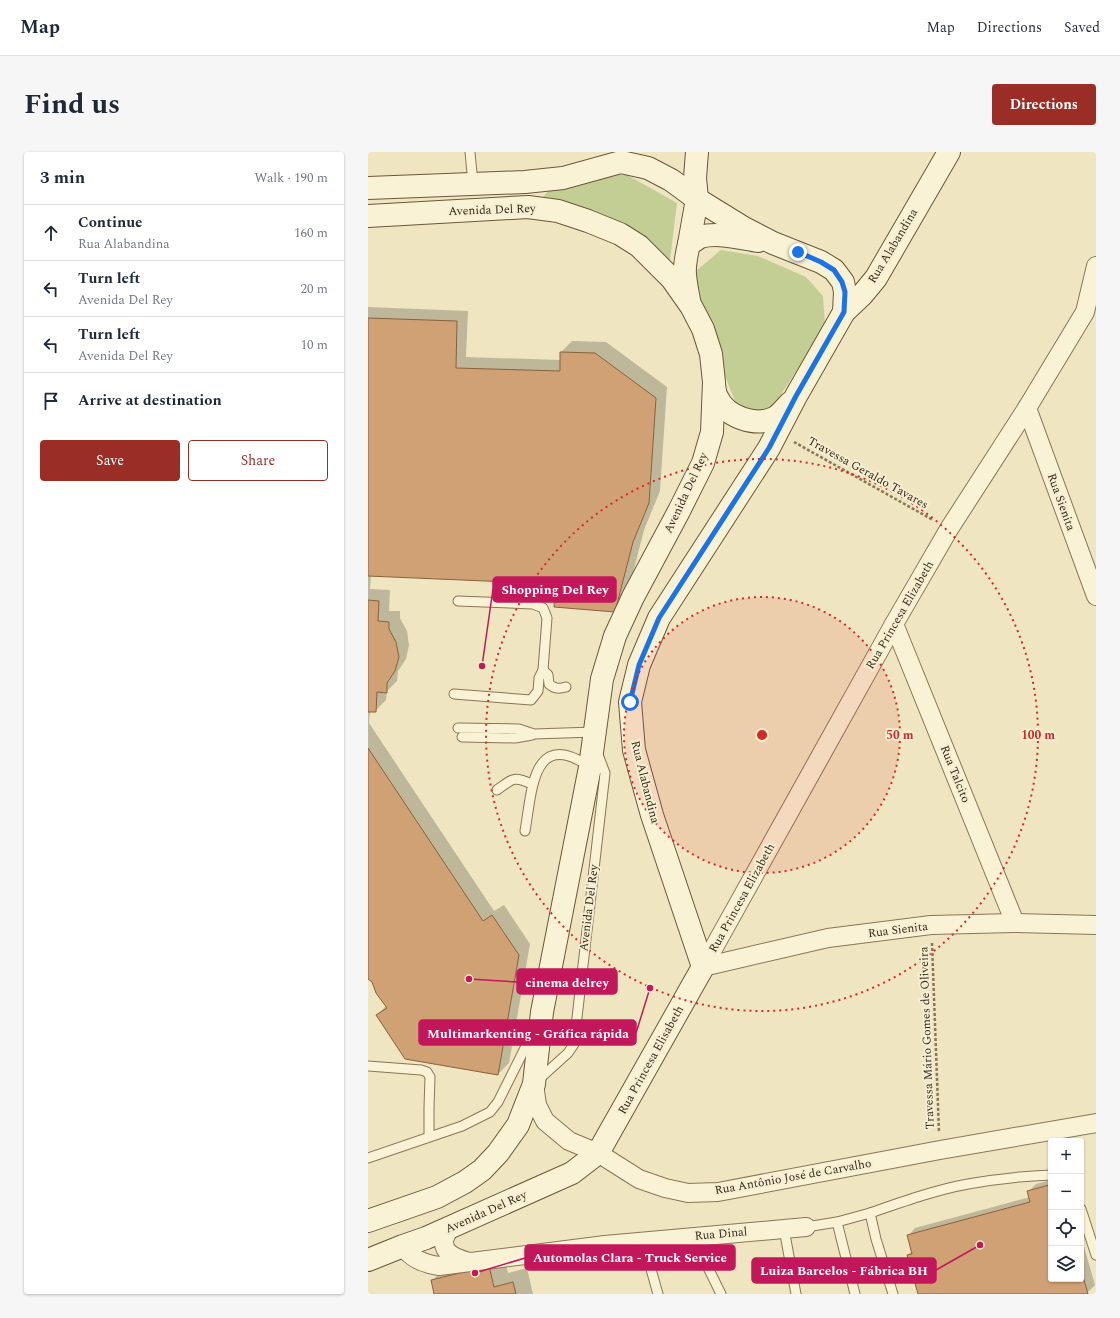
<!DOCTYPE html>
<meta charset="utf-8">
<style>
:root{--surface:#fff;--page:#f6f6f7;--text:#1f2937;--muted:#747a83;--line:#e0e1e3;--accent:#9a2e26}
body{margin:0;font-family:Spectral,serif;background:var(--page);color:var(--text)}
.controls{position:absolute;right:12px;bottom:12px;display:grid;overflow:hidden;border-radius:4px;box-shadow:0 1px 3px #0004}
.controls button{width:36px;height:36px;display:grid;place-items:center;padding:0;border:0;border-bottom:1px solid var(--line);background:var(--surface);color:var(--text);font:20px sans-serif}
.stop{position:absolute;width:12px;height:12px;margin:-9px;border:3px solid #1a73e8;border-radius:50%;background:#fff}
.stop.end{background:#1a73e8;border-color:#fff;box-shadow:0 1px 4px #0008}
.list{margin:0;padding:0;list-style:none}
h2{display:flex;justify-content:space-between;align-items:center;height:52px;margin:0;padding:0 16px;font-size:17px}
h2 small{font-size:13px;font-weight:400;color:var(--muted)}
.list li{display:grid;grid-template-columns:26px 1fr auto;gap:12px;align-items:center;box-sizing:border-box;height:56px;padding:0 16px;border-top:1px solid var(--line)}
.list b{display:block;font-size:15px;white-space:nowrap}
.list p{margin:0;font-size:13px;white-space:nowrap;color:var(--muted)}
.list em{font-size:13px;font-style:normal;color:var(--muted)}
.actions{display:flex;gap:8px;padding:12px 16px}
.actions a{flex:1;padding:9px 0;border:1px solid var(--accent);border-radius:4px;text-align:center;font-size:14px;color:var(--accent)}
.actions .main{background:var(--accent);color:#fff}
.icon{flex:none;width:22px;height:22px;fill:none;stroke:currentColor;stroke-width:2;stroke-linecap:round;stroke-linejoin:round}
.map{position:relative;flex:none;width:728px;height:1142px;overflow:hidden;border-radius:4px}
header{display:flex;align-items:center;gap:24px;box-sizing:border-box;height:56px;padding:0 20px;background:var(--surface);border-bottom:1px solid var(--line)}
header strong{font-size:19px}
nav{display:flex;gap:22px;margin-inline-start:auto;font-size:14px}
.intro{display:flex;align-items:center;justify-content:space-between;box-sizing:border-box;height:96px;padding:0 24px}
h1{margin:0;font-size:28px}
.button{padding:10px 18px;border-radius:4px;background:var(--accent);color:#fff;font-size:14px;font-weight:700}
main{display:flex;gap:24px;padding:0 24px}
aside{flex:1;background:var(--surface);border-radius:4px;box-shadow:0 1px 3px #0004}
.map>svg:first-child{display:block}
</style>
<header>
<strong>Map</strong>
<nav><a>Map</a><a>Directions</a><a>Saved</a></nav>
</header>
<div class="intro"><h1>Find us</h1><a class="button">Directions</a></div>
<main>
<aside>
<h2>3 min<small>Walk · 190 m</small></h2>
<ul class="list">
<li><svg class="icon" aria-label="ahead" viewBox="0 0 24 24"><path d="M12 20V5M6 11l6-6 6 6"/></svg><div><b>Continue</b><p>Rua Alabandina</p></div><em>160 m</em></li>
<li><svg class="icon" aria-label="left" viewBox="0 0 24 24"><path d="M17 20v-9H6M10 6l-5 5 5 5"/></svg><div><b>Turn left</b><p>Avenida Del Rey</p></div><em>20 m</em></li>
<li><svg class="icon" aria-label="left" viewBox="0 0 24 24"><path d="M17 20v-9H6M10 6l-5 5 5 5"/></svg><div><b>Turn left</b><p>Avenida Del Rey</p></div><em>10 m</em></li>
<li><svg class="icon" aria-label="arrive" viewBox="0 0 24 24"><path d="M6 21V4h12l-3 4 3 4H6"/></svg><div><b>Arrive at destination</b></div></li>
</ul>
<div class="actions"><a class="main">Save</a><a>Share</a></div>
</aside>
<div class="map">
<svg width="728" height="1142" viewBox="0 0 728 1142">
<rect width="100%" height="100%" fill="#efe5c0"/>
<g fill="#c2ce94">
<polygon points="237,23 259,23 309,51 301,116 171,50 180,39"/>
<polygon points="353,98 390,104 438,125 455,144 457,175 403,258 385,260 367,249 323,139 329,118"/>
</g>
<g fill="#0003">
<polygon points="0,155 100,159 98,205 193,208 193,200 204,189 238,190 299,235 292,339 276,378 258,448 247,459 188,431 3,423 2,437 22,438 21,459 32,459 32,466 39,479 41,493 38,507 30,519 29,529 19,539 18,548 7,559 2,559 1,571 126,759 136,753 162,792 141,911 130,922 9,863 18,854 5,830 0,826"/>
<polygon points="683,1028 683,1127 713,1127 713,1084 727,1133 719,1141 715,1142 551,1142 540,1103 544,1099 540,1084 547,1076 662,1045 660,1040 668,1032"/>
<polygon points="135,1101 140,1121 159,1116 165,1142 67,1142 64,1129 78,1114"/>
</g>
<g fill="#cfa175" stroke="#89613d">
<polygon points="0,166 89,169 88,216 192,219 192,200 227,201 288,246 281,351 265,390 247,460 186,455 187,432 0,424"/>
<polygon points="0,448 11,449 10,469 21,470 21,477 28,490 31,505 27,519 19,531 19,541 9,540 8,560 0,560"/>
<polygon points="0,596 115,769 124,763 151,803 130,923 37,907 8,863 19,856 8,841 4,830 0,827"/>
<polygon points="681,1033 683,1040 683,1127 713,1127 713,1117 720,1142 550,1142 539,1103 544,1102 539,1083 662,1050 659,1039"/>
<polygon points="121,1114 126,1135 145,1130 148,1142 66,1142 63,1128"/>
</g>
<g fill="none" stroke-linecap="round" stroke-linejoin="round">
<g stroke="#897658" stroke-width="11">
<g id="lane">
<polyline points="102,0 105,32"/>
<path d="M175 518 180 523 181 532C187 537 191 537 198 535"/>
<polyline points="86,542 163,548 170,539 171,526 175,518 179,466 175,456 165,452 90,449"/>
<polyline points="90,576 151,577 166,582 226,580"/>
<polyline points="94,585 147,586 164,583"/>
<path d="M129 638C145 626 146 624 164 632"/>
<path d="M157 679C164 640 164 575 222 615"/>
<polyline points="0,914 53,918 59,920 62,925 61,956 61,984"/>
<polyline points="169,929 200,901 206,892 237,621 229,600"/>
<polyline points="0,1006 94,974 122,960 130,950 165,880"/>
<polyline points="713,1057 728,1103"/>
<path d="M502 1061C534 1050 567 1038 600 1032 628 1027 655 1024 683 1023"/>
<polyline points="469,1070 487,1142"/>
<polyline points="438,1075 469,1070 502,1061 508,1087 525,1142"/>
<polyline points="416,1077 428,1142"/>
<polyline points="325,1085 353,1142"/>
<polyline points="275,1089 290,1142"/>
</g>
</g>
<g stroke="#897658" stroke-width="20">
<g id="street">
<polyline points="659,256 728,444"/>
<polyline points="526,472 647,771"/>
<polyline points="335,815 526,472 581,377 659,256 717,160 728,114"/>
<polyline points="335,815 460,786 563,773 647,771 728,773"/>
<polyline points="166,932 169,953 177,969 201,989 230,1001 271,1027 297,1036 320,1041 350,1040 572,998 728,971"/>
<path d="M81 1076C80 1080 77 1084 76 1088 74 1103 92 1107 101 1110"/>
<path d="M35 1094C42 1106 57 1112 71 1114L237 1093 438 1075"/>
</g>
</g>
<g stroke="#6b573b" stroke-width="24">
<g id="secondary">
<polyline points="0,36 157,30 195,26 253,10 280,16 303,28 329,47 376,76 405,91 453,110 466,118 475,130 477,140 476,160"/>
<polyline points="0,64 160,55 190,59 220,69 252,82 271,94 304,127 323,154 335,177 343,202 346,230 344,280 335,311 311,359 265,445 247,484 234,527 222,615 174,860 166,932 150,973 130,1001 114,1018 97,1030 69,1045 0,1069"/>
<polyline points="321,92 329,47 327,26 329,0"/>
<path d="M321 148C316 123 315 117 321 92 325 90 329 87 332 85 350 80 372 86 390 89"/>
<path d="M346 233C347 237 347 242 349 245 358 265 387 275 406 266 412 263 417 256 422 251"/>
<polyline points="0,1108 35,1094 58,1086 204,1021 230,1001 335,815 284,663 266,598 262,550 271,513 291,466 401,296 428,244 476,160 494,143 508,126 581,0"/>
</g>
</g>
<g stroke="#897658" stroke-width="2.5" stroke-dasharray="3 2" stroke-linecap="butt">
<polyline points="426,290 565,368"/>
<polyline points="564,791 571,980"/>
</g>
<use href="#lane" stroke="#faf2d4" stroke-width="9"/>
<use href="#street" stroke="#faf2d4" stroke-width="18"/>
<use href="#secondary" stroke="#faf2d4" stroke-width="22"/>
</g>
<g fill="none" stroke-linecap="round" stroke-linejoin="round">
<polyline stroke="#1a73e8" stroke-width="5" points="262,550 271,513 291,466 401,296 428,244 476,160 477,140 474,130 466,118 453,110 430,100"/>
</g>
<circle cx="394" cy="583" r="138" fill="#d62828" fill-opacity=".12"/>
<g fill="none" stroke="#d62828" stroke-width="2" stroke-dasharray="2 4">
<circle cx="394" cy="583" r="138"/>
<circle cx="394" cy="583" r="276"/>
</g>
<g text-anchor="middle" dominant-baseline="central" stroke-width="4" stroke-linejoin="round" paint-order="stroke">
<g font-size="12" fill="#382c1d" stroke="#f6eed0">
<text transform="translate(124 58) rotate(-2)">Avenida Del Rey</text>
<text transform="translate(525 94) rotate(-59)">Rua Alabandina</text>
<text transform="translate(500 321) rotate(29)">Travessa Geraldo Tavares</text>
<text transform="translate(318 341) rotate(-65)">Avenida Del Rey</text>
<text transform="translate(693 350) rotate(70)">Rua Sienita</text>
<text transform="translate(532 463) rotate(-60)">Rua Princesa Elizabeth</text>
<text transform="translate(587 622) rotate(68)">Rua Talcito</text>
<text transform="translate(277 630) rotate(76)">Rua Alabandina</text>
<text transform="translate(374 746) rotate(-61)">Rua Princesa Elizabeth</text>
<text transform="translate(221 756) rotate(-83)">Avenida Del Rey</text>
<text transform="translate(530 778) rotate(-7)">Rua Sienita</text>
<text transform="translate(559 886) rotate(-92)">Travessa Mário Gomes de Oliveira</text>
<text transform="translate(283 908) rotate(-61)">Rua Princesa Elisabeth</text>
<text transform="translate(425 1025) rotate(-10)">Rua Antônio José de Carvalho</text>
<text transform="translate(118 1060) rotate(-24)">Avenida Del Rey</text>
<text transform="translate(353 1082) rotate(-5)">Rua Dinal</text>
</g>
</g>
<circle cx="394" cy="583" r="6" fill="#d62828" stroke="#f6eed0" stroke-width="2"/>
<g font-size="12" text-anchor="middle" font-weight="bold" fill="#d62828" stroke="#f6eed0" stroke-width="4" stroke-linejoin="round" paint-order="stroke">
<text x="532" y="587">50 m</text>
<text x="670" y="587">100 m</text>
</g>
<path fill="none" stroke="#c2185b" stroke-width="1.5" d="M114 514L125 437M101 827L149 830M282 836L268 881M107 1121L157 1106M612 1093L568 1118"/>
<g fill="#c2185b" stroke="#f6eed0" stroke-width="1.5">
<circle cx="114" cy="514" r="4"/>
<circle cx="101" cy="827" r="4"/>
<circle cx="282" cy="836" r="4"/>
<circle cx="107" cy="1121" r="4"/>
<circle cx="612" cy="1093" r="4"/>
</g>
<g fill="#c2185b" stroke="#c2185b" stroke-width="1.5">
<rect x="125" y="425" width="123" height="25" rx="4"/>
<rect x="149" y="817" width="100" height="25" rx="4"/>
<rect x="51" y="868" width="217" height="25" rx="4"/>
<rect x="157" y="1093" width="210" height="25" rx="4"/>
<rect x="384" y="1106" width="184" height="25" rx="4"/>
</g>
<g font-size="13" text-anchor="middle" font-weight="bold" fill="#fff">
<text x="187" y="442">Shopping Del Rey</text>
<text x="199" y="835">cinema delrey</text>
<text x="160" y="886">Multimarkenting - Gráfica rápida</text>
<text x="262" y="1110">Automolas Clara - Truck Service</text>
<text x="476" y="1123">Luiza Barcelos - Fábrica BH</text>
</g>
</svg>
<div class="controls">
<button>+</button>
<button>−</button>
<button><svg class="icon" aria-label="locate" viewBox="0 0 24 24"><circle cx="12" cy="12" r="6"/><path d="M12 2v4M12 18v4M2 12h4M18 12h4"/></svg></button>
<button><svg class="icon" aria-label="layers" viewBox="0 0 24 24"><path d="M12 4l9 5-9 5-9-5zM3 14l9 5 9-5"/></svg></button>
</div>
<div class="stop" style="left:262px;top:550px"></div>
<div class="stop end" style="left:430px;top:100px"></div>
</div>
</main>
